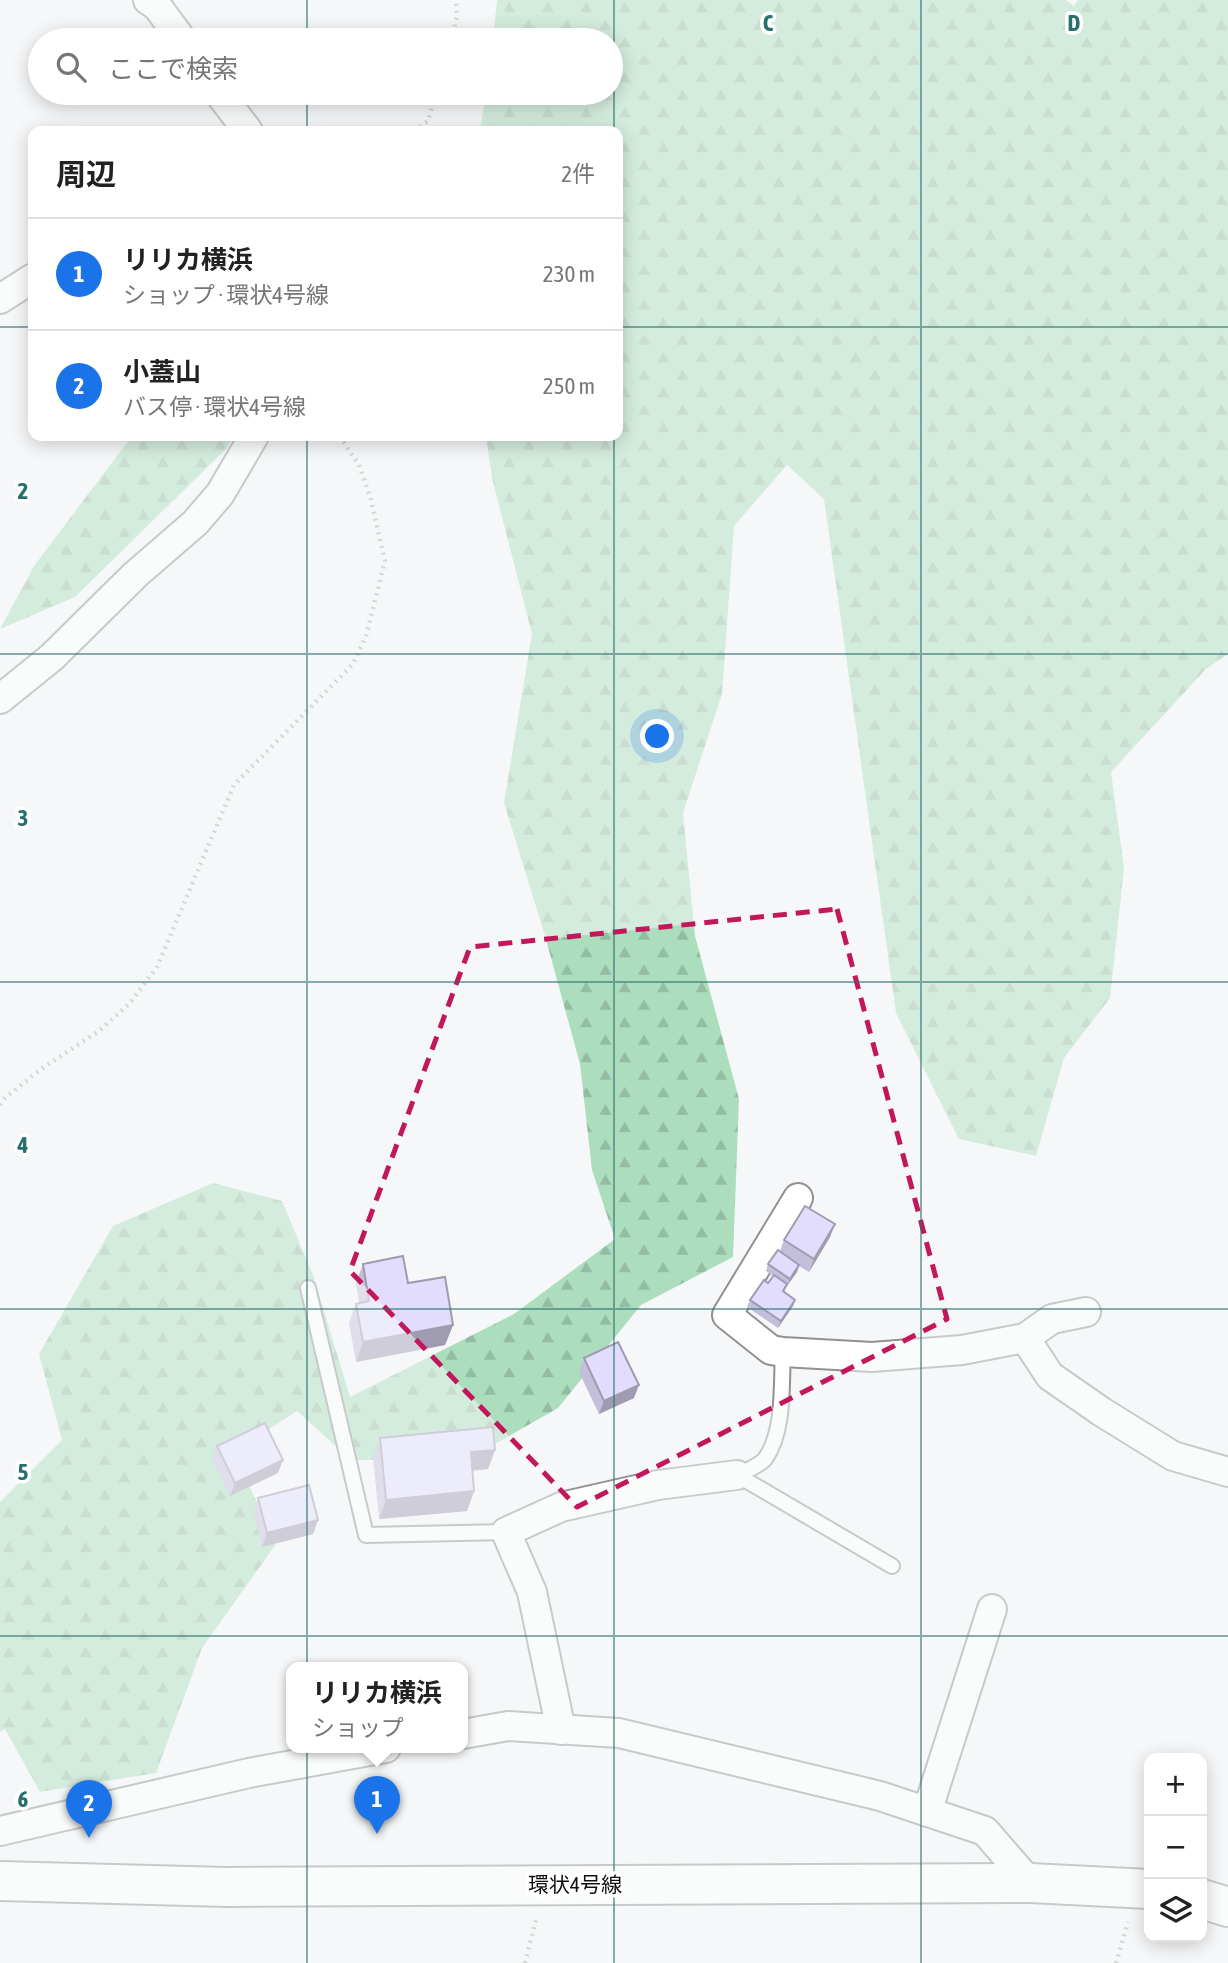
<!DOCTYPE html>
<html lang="ja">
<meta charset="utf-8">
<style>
:root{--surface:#fff;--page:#f6f6f6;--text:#222;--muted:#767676;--line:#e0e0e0;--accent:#1a73e8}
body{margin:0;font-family:"Asap Condensed","Noto Sans JP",sans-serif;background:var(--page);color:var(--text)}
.controls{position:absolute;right:21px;bottom:21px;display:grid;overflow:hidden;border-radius:14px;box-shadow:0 4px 18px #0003}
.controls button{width:63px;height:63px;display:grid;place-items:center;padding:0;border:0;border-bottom:2px solid var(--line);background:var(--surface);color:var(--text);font:35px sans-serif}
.you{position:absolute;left:658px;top:737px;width:24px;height:24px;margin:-18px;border:5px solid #fff;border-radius:50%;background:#1a73e8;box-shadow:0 0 0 10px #1a73e833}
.badge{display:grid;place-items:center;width:46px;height:46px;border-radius:50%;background:var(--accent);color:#fff;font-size:23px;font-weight:700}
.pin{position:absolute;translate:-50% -58px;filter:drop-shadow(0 2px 4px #0008)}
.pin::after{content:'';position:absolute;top:37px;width:24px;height:21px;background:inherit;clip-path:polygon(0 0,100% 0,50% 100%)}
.popup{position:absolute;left:286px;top:1662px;width:182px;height:91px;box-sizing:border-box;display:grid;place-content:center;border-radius:14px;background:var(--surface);filter:drop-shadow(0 2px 5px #0005);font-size:23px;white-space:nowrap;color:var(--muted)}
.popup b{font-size:26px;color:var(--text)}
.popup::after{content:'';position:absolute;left:50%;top:100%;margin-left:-14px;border:14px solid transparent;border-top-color:var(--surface)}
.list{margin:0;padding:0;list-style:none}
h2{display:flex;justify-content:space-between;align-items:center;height:91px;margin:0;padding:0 28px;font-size:30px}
h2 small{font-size:23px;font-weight:400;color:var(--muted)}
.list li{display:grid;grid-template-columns:46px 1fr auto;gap:21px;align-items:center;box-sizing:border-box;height:112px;padding:0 28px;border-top:2px solid var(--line)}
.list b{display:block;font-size:26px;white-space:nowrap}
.list p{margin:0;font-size:23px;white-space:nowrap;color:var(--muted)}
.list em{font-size:23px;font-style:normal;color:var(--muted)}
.icon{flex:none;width:38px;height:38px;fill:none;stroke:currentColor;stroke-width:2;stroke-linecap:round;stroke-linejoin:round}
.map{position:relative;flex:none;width:1228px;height:1963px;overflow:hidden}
.search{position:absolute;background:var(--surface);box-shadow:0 4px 18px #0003;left:28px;top:28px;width:595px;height:77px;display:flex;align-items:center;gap:18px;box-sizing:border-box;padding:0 24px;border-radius:38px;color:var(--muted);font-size:26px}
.panel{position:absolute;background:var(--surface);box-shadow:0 4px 18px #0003;left:28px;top:126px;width:595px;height:315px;border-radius:14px}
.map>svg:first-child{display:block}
</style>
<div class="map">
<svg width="1228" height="1963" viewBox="0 0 1228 1963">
<defs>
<pattern id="forest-firs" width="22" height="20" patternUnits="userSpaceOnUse" patternTransform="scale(1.75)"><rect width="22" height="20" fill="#acdebe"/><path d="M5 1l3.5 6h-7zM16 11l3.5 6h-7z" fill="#93bda2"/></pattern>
</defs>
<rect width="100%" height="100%" fill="#f6f7f8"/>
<g fill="url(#forest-firs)">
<polygon points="497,0 1066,0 1074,6 1078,0 1228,0 1228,654 1206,669 1111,772 1124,868 1110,998 1064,1058 1036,1156 959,1139 896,1013 824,499 787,465 734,526 722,694 683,813 695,936 739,1099 733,1257 641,1305 558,1408 467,1460 351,1460 297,1411 234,1452 276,1544 202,1648 156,1773 40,1792 5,1729 0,1732 0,1502 62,1440 39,1354 113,1226 213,1183 282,1201 313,1275 350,1397 514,1314 615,1239 592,1170 580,1064 545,936 504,803 532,634 492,478 486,436 618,436 618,131 480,131 486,93 611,93 611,40 493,40"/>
<polygon points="132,436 233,436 227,448 75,597 0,629 34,566"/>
</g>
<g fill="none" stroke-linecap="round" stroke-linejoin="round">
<g stroke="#919192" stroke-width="18">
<g id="lane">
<polyline points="308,1288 366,1535 506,1532"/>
<polyline points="737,1475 892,1566"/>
<path d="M737 1475C745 1471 759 1466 765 1459 785 1431 781 1385 783 1352"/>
</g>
</g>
<g stroke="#919192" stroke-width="32">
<g id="street">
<polyline points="148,0 157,6 182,40"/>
<polyline points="219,93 248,131"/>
<polyline points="0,299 33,278"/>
<polyline points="0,699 52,657 135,575 195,523 220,494 254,436"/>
<polyline points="798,1198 727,1315 771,1350 783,1352 872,1357 962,1350 1025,1338 1052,1319 1086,1312"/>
<polyline points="1025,1338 1050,1376 1102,1412 1173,1456 1228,1472"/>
<polyline points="561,1730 532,1592 506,1532 561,1507 658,1485 737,1475"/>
<polyline points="463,1734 508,1726 619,1733 880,1796 985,1831 1030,1883"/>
<polyline points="927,1812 992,1609"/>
<polyline points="0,1831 249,1773 386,1748"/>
</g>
</g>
<g stroke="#919192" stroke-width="42">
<g id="primary">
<polyline points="0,1881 227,1887 1030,1883 1149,1889"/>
<polyline points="1202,1899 1228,1907"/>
</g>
</g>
<g stroke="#adaeaf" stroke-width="4.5" stroke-dasharray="2 5" stroke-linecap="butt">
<polyline points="451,40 457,16 456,0"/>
<polyline points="414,131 428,121 436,93"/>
<polyline points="0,1105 5,1098 41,1069 99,1031 130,1003 157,967 234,785 353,664 366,636 385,561 370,496 359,465 344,443 335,436"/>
<polyline points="525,1963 536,1920"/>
<polyline points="1116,1963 1128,1922"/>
</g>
<use href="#lane" stroke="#fff" stroke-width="14"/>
<use href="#street" stroke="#fff" stroke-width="28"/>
<use href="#primary" stroke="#fff" stroke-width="38"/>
</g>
<g fill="#c3beda">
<polygon points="830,1237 809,1272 799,1266 797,1272 787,1286 784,1292 795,1300 793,1306 778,1328 747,1307 750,1300 768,1283 773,1276 766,1271 768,1264 780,1251 784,1240"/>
<polygon points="363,1264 408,1283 453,1325 445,1345 356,1362 349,1323 356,1304 359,1303 356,1283"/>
<polygon points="584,1358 634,1398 599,1414 579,1372"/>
<polygon points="380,1438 495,1450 488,1469 472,1471 474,1491 467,1511 379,1519 373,1457"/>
<polygon points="217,1446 278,1473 230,1496 212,1459"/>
<polygon points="258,1498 318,1520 313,1534 262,1547 254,1512"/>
</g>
<g fill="#9f9bb1">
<polygon points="835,1224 830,1237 809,1272 814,1259"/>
<polygon points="799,1265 797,1272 787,1286 790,1279"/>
<polygon points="795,1300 793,1306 778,1328 781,1321"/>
<polygon points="453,1325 445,1345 356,1362 363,1342"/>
<polygon points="639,1385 634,1398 599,1414 604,1401"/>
<polygon points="495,1450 488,1469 464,1471 471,1452"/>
<polygon points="283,1460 278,1473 230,1496 235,1483"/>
<polygon points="474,1491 467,1511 379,1519 386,1500"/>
<polygon points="318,1520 313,1534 262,1547 267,1533"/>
</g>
<g fill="#e3ddfd" stroke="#9f9bb1" stroke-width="2">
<polygon points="805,1206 835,1224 814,1259 784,1240"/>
<polygon points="778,1250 799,1265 790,1279 768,1264"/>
<polygon points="403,1256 408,1283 445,1277 453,1325 363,1342 356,1304 369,1301 363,1264"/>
<polygon points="774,1275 787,1284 783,1291 795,1300 781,1321 750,1300 764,1280 768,1283"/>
<polygon points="618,1342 639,1385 604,1401 584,1358"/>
<polygon points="265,1423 283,1460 235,1483 217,1446"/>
<polygon points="493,1427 495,1450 471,1452 474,1491 386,1500 380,1438"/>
<polygon points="309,1485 318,1520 267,1533 258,1498"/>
</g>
<path d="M0 0H1228V1963H0ZM837 909 947 1319 577 1507 350 1271 470 947Z" fill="#f6f7f8" fill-opacity=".55" fill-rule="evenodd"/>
<path fill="none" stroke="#c2185b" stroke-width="5" stroke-dasharray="14 9" stroke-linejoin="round" d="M837 909 947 1319 577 1507 350 1271 470 947Z"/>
<path fill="none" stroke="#26706d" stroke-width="2" stroke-opacity="0.55" d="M307 0V40M614 0V131M921 0V1963M307 93V131M0 327H33M618 327H1228M307 436V1963M614 436V1963M0 654H1228M0 982H1228M0 1309H1228M0 1636H1228"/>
<g text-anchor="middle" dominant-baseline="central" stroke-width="7" stroke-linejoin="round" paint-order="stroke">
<g font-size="21" fill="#0f0f0f" stroke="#fff">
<text x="575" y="1884">環状4号線</text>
</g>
</g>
<g font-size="23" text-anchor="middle" font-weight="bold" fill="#26706d" stroke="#fff" stroke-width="7" stroke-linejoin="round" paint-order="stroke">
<text x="768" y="31">C</text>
<text x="1074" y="31">D</text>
<text x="23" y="499">2</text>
<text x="23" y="826">3</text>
<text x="23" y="1153">4</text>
<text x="23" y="1480">5</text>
<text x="23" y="1807">6</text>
</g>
</svg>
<div class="controls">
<button>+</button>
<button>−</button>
<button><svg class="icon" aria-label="layers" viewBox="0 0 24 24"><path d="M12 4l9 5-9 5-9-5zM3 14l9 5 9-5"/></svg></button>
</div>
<div class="you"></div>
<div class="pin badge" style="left:377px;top:1834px">1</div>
<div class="popup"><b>リリカ横浜</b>ショップ</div>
<div class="pin badge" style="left:89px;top:1838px">2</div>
<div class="search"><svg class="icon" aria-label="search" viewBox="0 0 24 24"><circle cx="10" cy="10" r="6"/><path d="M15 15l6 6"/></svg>ここで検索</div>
<section class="panel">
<h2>周辺<small>2件</small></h2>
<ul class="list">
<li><span class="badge">1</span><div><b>リリカ横浜</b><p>ショップ · 環状4号線</p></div><em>230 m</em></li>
<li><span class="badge">2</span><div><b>小蓋山</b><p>バス停 · 環状4号線</p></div><em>250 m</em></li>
</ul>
</section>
</div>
